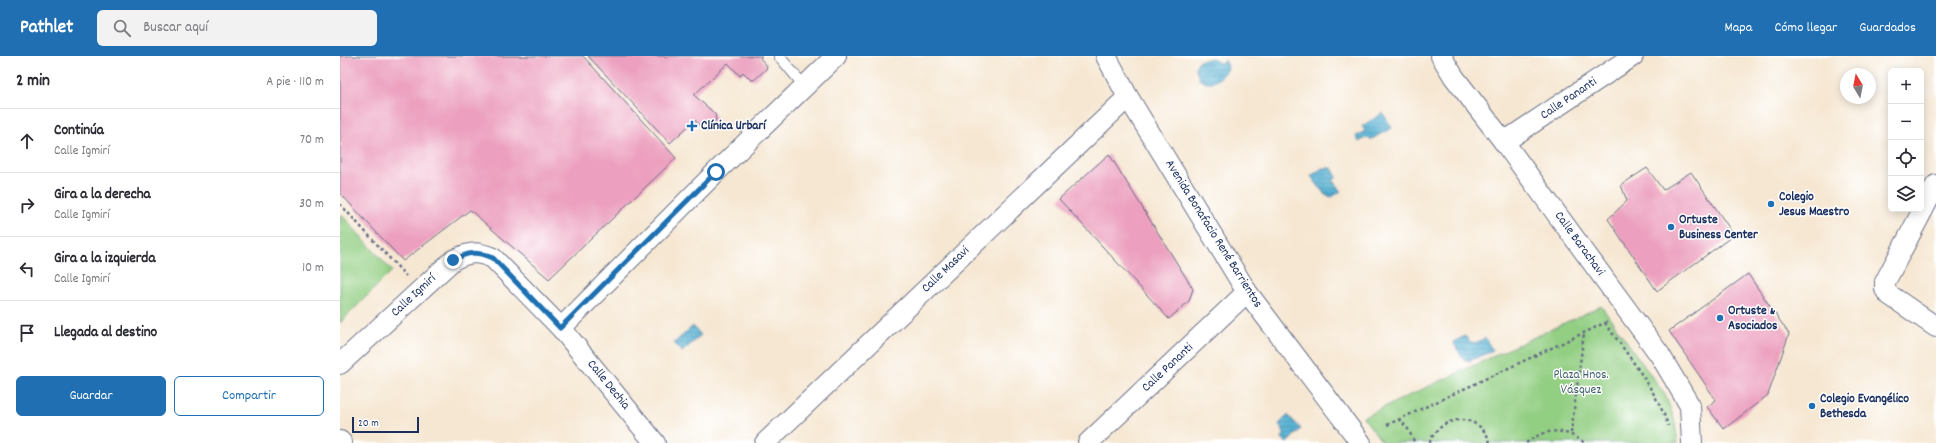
<!DOCTYPE html>
<html lang="es">
<meta charset="utf-8">
<style>
:root{--surface:#fff;--page:#f2f2f3;--text:#2b2b33;--muted:#7c7c81;--line:#e1e1e2;--accent:#1f6fb2}
body{margin:0;font-family:Dekko,sans-serif;background:var(--page);color:var(--text)}
.controls{position:absolute;right:12px;top:12px;display:grid;overflow:hidden;border-radius:6px;box-shadow:0 2px 10px #0003}
.controls button{width:36px;height:36px;display:grid;place-items:center;padding:0;border:0;border-bottom:1px solid var(--line);background:var(--surface);color:var(--text);font:20px sans-serif}
.compass{position:absolute;left:1500px;top:12px;width:36px;height:36px;border-radius:50%;background:var(--surface);box-shadow:0 2px 10px #0003;rotate:350deg}
.scale{position:absolute;left:12px;bottom:10px;width:67px;box-sizing:border-box;padding-left:4px;border:2px solid #1b2f5e;border-top:0;font-size:11px;line-height:14px;white-space:nowrap;color:#1b2f5e;-webkit-text-stroke:3px #fff;paint-order:stroke}
.stop{position:absolute;width:12px;height:12px;margin:-9px;border:3px solid #1f6fb2;border-radius:50%;background:#fff}
.stop.end{background:#1f6fb2;border-color:#fff;box-shadow:0 1px 4px #0008}
.list{margin:0;padding:0;list-style:none}
h2{display:flex;justify-content:space-between;align-items:center;height:52px;margin:0;padding:0 16px;font-size:17px}
h2 small{font-size:13px;font-weight:400;color:var(--muted)}
.list li{display:grid;grid-template-columns:26px 1fr auto;gap:12px;align-items:center;box-sizing:border-box;height:64px;padding:0 16px;border-top:1px solid var(--line)}
.list b{display:block;font-size:15px;white-space:nowrap}
.list p{margin:0;font-size:13px;white-space:nowrap;color:var(--muted)}
.list em{font-size:13px;font-style:normal;color:var(--muted)}
.actions{display:flex;gap:8px;padding:12px 16px}
.actions a{flex:1;padding:9px 0;border:1px solid var(--accent);border-radius:6px;text-align:center;font-size:14px;color:var(--accent)}
.actions .main{background:var(--accent);color:#fff}
.icon{flex:none;width:22px;height:22px;fill:none;stroke:currentColor;stroke-width:2;stroke-linecap:round;stroke-linejoin:round}
.map{position:relative;flex:none;width:1596px;height:387px;overflow:hidden}
header{display:flex;align-items:center;gap:24px;box-sizing:border-box;height:56px;padding:0 20px;background:var(--accent);color:#fff}
header strong{font-size:19px}
nav{display:flex;gap:22px;margin-inline-start:auto;font-size:14px}
.search{width:280px;height:36px;background:var(--page);display:flex;align-items:center;gap:10px;box-sizing:border-box;padding:0 14px;border-radius:6px;color:var(--muted);font-size:15px}
main{display:flex}
aside{flex:1;background:var(--surface)}
.map>svg:first-child{display:block}
</style>
<header>
<strong>Pathlet</strong>
<div class="search"><svg class="icon" aria-label="search" viewBox="0 0 24 24"><circle cx="10" cy="10" r="6"/><path d="M15 15l6 6"/></svg>Buscar aquí</div>
<nav><a>Mapa</a><a>Cómo llegar</a><a>Guardados</a></nav>
</header>
<main>
<aside>
<h2>2 min<small>A pie · 110 m</small></h2>
<ul class="list">
<li><svg class="icon" aria-label="ahead" viewBox="0 0 24 24"><path d="M12 20V5M6 11l6-6 6 6"/></svg><div><b>Continúa</b><p>Calle Igmirí</p></div><em>70 m</em></li>
<li><svg class="icon" aria-label="right" viewBox="0 0 24 24"><path d="M7 20v-9h11M14 6l5 5-5 5"/></svg><div><b>Gira a la derecha</b><p>Calle Igmirí</p></div><em>30 m</em></li>
<li><svg class="icon" aria-label="left" viewBox="0 0 24 24"><path d="M17 20v-9H6M10 6l-5 5 5 5"/></svg><div><b>Gira a la izquierda</b><p>Calle Igmirí</p></div><em>10 m</em></li>
<li><svg class="icon" aria-label="arrive" viewBox="0 0 24 24"><path d="M6 21V4h12l-3 4 3 4H6"/></svg><div><b>Llegada al destino</b></div></li>
</ul>
<div class="actions"><a class="main">Guardar</a><a>Compartir</a></div>
</aside>
<div class="map">
<svg width="1596" height="387" viewBox="0 0 1596 387">
<defs>
<pattern id="water-rules" width="6" height="5" patternUnits="userSpaceOnUse"><rect width="6" height="5" fill="#55b1d3"/><path d="M0 2.5h6" fill="none" stroke="#4690ae"/></pattern>
</defs>
<rect width="100%" height="100%" fill="#fff"/>
<filter id="ink" filterUnits="userSpaceOnUse"><feTurbulence type="fractalNoise" baseFrequency=".025" numOctaves="2"/><feDisplacementMap in="SourceGraphic" scale="8" xChannelSelector="R" yChannelSelector="G"/><feConvolveMatrix kernelMatrix="1 2 1 2 8 2 1 2 1" color-interpolation-filters="sRGB"/></filter>
<filter id="wash" filterUnits="userSpaceOnUse"><feTurbulence type="fractalNoise" baseFrequency=".012" numOctaves="4" result="noise"/><feDisplacementMap in="SourceGraphic" scale="16" xChannelSelector="R" yChannelSelector="G"/><feGaussianBlur stdDeviation="0.9" result="paint"/><feColorMatrix in="noise" values="0 0 0 0 0 0 0 0 0 0 0 0 0 0 0 0 0 1.4 0 .05"/><feComposite in="paint" operator="in"/></filter>
<g filter="url(#wash)">
<rect width="100%" height="100%" fill="#f6e7d2"/>
<g fill="#93cf83" stroke="#577f70">
<polygon points="0,157 52,215 0,267"/>
<polygon points="1261,250 1325,339 1334,362 1338,387 1043,387 1023,361"/>
</g>
<g fill="url(#water-rules)" stroke="#387098">
<polygon points="872,2 879,7 883,7 885,4 888,10 887,15 876,25 866,27 859,23 855,11 859,5"/>
<polygon points="1043,57 1052,72 1030,84 1027,81 1019,86 1016,80 1025,75 1022,70"/>
<polygon points="982,112 992,112 997,121 993,125 1001,135 992,141 985,139 971,120"/>
<polygon points="353,270 361,279 342,296 334,287"/>
<polygon points="1125,280 1129,285 1135,287 1145,282 1153,295 1129,305 1123,303 1113,286"/>
<polygon points="948,359 961,373 947,387 941,382 944,380 944,376 939,368"/>
</g>
<g id="blocks">
<g fill="#ec9fbe">
<polygon points="0,0 243,0 336,102 209,223 130,154 63,205 0,137"/>
<polygon points="248,0 324,0 326,2 327,0 422,0 420,2 427,10 426,13 414,24 411,24 403,16 400,20 388,7 354,39 375,58 376,64 368,72 361,71 355,64 330,87"/>
<polygon points="769,98 853,233 849,245 829,263 719,143"/>
<polygon points="1307,112 1323,134 1351,116 1394,179 1317,235 1268,163 1287,145 1281,129"/>
<polygon points="1408,218 1449,278 1428,339 1384,373 1367,351 1376,344 1329,275"/>
</g>
</g>
</g>
<g filter="url(#ink)">
<use href="#blocks" fill-opacity="0" stroke="#686f87" stroke-width="1"/>
<g fill="none" stroke-linecap="round" stroke-linejoin="round">
<g stroke="#686f87" stroke-width="12">
<polyline id="service" points="439,0 465,31"/>
</g>
<g stroke="#686f87" stroke-width="22">
<g id="minor">
<polyline points="766,0 788,41 907,236 1021,387"/>
<polyline points="1101,0 1114,21 1164,86 1320,299 1350,350 1352,387"/>
<polyline points="1164,86 1293,0"/>
<polyline points="1596,129 1545,226 1545,233 1548,238 1596,271"/>
<polyline points="221,272 376,116 496,0"/>
<path d="M0 308 113 204C129 196 136 195 153 202L221 272 315 387"/>
<polyline points="0,385 2,387"/>
<polyline points="425,387 788,41"/>
<polyline points="748,387 907,236"/>
</g>
</g>
<g stroke="#686f87" stroke-width="2.5" stroke-dasharray="3 3" stroke-linecap="butt">
<polyline points="0,148 66,220"/>
<path d="M1265 267C1285 295 1319 338 1328 370"/>
<polyline points="1059,363 1068,373 1075,387"/>
<polyline points="1047,369 1269,265"/>
<polyline points="1231,377 1244,277"/>
<path d="M1090 387C1090 382 1093 380 1096 376 1111 356 1144 362 1150 387"/>
<path d="M1186 387C1208 371 1223 372 1245 387"/>
</g>
<use href="#service" stroke="#fff" stroke-width="10"/>
<use href="#minor" stroke="#fff" stroke-width="20"/>
</g>
</g>
<g fill="none" stroke-linecap="round" stroke-linejoin="round" filter="url(#ink)">
<path stroke="#1f6fb2" stroke-width="5" d="M113 204C129 196 136 195 153 202L220 272 376 116"/>
</g>
<g fill="#1f6fb2" stroke="#fff" stroke-width="1.5">
<path d="M350 64h4v4h4v4h-4v4h-4v-4h-4v-4h4z"/>
<circle cx="1431" cy="148" r="4"/>
<circle cx="1331" cy="171" r="4"/>
<circle cx="1380" cy="262" r="4"/>
<circle cx="1472" cy="350" r="4"/>
</g>
<g text-anchor="middle" dominant-baseline="central" stroke-width="3" stroke-linejoin="round" paint-order="stroke">
<g font-size="13" fill="#1b2f5e" stroke="#fff">
<text transform="translate(1229 43) rotate(-34)">Calle Pananti</text>
<text transform="translate(873 178) rotate(58)">Avenida Bonafacio René Barrientos</text>
<text transform="translate(1239 188) rotate(54)">Calle Barachavi</text>
<text transform="translate(606 214) rotate(-44)">Calle Masavi</text>
<text transform="translate(74 240) rotate(-43)">Calle Igmirí</text>
<text transform="translate(828 312) rotate(-43)">Calle Pananti</text>
<text transform="translate(268 329) rotate(51)">Calle Dechia</text>
</g>
<g font-size="13" font-weight="bold" fill="#1b2f5e" stroke="#fff" text-anchor="start">
<text x="361" y="70">Clínica Urbarí</text>
<text x="1439" y="141">Colegio<tspan x="1439" dy="15">Jesus Maestro</tspan></text>
<text x="1339" y="164">Ortuste<tspan x="1339" dy="15">Business Center</tspan></text>
<text x="1388" y="255">Ortuste &amp;<tspan x="1388" dy="15">Asociados</tspan></text>
<text x="1480" y="343">Colegio Evangélico<tspan x="1480" dy="15">Bethesda</tspan></text>
</g>
<g font-size="13" fill="#3f5f69" stroke="#fff">
<text x="1241" y="319">Plaza Hnos.<tspan x="1241" dy="15">Vásquez</tspan></text>
</g>
</g>
</svg>
<div class="controls">
<button>+</button>
<button>−</button>
<button><svg class="icon" aria-label="locate" viewBox="0 0 24 24"><circle cx="12" cy="12" r="6"/><path d="M12 2v4M12 18v4M2 12h4M18 12h4"/></svg></button>
<button><svg class="icon" aria-label="layers" viewBox="0 0 24 24"><path d="M12 4l9 5-9 5-9-5zM3 14l9 5 9-5"/></svg></button>
</div>
<svg class="compass" viewBox="-18 -18 36 36"><path d="M0-13l5 13h-10z" fill="#e53935"/><path d="M0 13l5-13h-10z" fill="#7c7c81"/></svg>
<div class="scale">20 m</div>
<div class="stop" style="left:376px;top:116px"></div>
<div class="stop end" style="left:113px;top:204px"></div>
</div>
</main>
